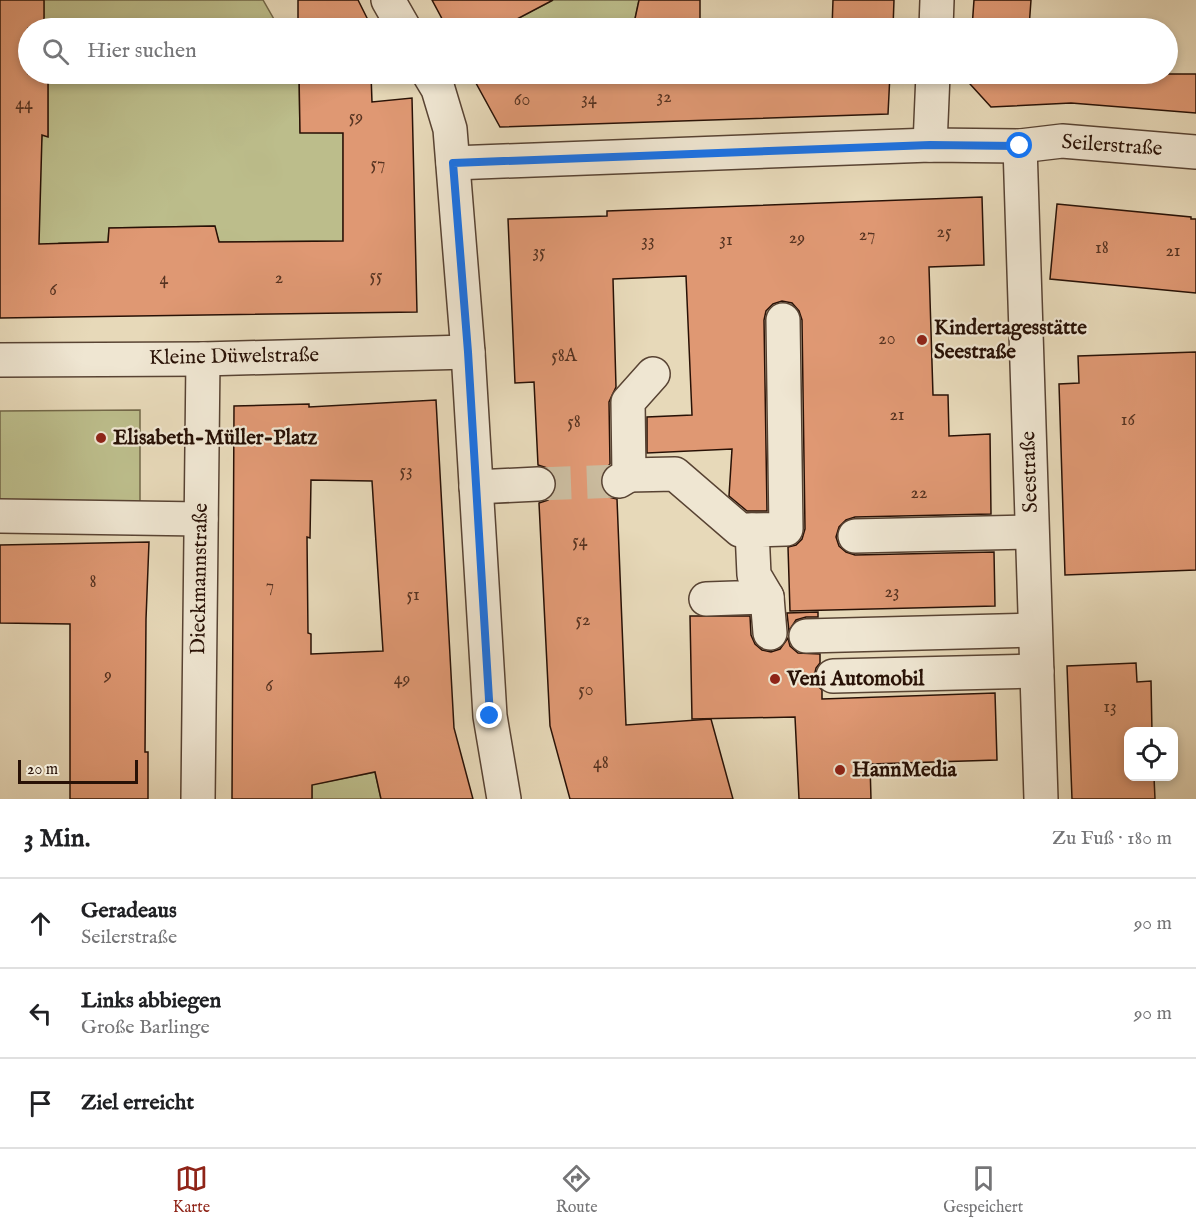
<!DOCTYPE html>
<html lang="de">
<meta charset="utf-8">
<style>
:root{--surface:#fff;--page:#f2f2f2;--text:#202124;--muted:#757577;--line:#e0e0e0;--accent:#8f2418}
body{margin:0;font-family:"IM FELL English",serif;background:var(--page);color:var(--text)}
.controls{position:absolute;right:18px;bottom:18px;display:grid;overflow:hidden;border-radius:12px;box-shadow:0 3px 9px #0003}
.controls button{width:54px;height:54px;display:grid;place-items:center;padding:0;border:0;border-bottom:2px solid var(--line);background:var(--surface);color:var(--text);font:30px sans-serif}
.scale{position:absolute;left:18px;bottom:15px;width:120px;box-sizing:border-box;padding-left:6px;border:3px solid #281106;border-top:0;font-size:16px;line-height:21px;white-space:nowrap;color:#281106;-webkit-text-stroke:4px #efe6d2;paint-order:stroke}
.stop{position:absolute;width:18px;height:18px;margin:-14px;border:4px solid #1a73e8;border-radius:50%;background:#fff}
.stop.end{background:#1a73e8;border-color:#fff;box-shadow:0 2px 6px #0008}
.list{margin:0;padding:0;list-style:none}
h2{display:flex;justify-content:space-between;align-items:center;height:78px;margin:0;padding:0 24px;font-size:26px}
h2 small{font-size:20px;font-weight:400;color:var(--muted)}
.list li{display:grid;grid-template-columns:39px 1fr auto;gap:18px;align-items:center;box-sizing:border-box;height:90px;padding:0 24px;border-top:2px solid var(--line)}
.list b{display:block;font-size:22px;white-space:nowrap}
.list p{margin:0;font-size:20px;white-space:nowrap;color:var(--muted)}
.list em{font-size:20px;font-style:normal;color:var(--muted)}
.icon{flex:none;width:33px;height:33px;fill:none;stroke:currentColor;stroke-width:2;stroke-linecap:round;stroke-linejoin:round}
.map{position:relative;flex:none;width:1196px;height:799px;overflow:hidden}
.search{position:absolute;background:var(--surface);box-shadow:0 3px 9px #0003;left:18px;right:18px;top:18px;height:66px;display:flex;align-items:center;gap:15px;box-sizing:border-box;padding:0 21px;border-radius:33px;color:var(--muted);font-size:22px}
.sheet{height:348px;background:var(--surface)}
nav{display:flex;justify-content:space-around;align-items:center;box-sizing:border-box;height:84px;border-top:2px solid var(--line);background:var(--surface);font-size:16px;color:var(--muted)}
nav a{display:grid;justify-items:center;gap:3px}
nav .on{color:var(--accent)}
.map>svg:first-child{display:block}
</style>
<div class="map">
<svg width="1196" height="799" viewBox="0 0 1196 799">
<rect width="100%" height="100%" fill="#e7d9b9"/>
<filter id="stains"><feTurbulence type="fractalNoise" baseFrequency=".00333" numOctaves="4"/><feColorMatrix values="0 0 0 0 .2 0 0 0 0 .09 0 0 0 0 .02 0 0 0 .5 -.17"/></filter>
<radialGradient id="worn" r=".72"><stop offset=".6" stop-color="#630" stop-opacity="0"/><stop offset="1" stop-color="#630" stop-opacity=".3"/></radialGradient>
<g fill="#bcbd8b" stroke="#726748" stroke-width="1.5">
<polygon points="44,0 263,0 279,28 44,28"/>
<polygon points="553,0 639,0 633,28 520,28 515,20"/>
<polygon points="48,74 299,74 300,132 343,133 343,241 219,242 214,226 109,228 108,242 59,243 60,265 32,245 42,135 48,136"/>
<polygon points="140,410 140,502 0,502 0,411"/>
<polygon points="375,772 381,799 312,799 312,783 320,783"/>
</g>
<g fill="#df9873" stroke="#281106" stroke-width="1.5" fill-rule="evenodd">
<polygon points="0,0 44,0 44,28 28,28 28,74 48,74 48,137 42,135 39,244 108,242 109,228 215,226 219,242 343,241 343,133 300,133 299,74 371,74 372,102 412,98 417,312 0,318"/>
<polygon points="298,0 358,0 369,22 370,28 298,28"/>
<polygon points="432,0 553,0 515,20 520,28 447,28"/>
<polygon points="639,0 700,0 700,28 633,28"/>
<polygon points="833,0 894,0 893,28 832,28"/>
<polygon points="974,0 1031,0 1029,28 972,28"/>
<polygon points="471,74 890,74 888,114 500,127"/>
<polygon points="970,74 1196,74 1196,113 1071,103 991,107 970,84"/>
<polygon points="982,197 984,265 929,267 933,395 948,395 949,436 990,434 991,514 855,517 846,520 839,527 836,537 839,546 846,552 855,555 994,552 995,606 790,611 788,547 796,545 802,539 805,529 802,320 799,311 792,303 782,301 773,304 766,311 764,320 767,511 747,511 729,496 732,449 647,453 647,417 692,415 686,276 613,279 616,387 609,402 610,464 602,472 600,482 603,491 609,497 617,499 626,725 711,719 733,799 570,799 550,726 539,503 548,500 554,493 557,483 554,474 547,468 538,465 534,382 515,383 508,219 607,216 607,211"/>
<polygon points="1057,204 1191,217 1191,219 1196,219 1196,293 1050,279"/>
<polygon points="1196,352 1196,570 1065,575 1059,384 1079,383 1078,356"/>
<path d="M436 400 454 728 473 799H381L375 772 312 785V799H232L234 406 309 404V407ZM311 480 372 481 383 651 311 654V634L308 633 307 537 310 538Z"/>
<polygon points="149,542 146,619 145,752 148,752 148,799 70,799 70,624 0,623 0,545"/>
<polygon points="818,612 818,617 806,617 796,620 789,631 787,613"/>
<polygon points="690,616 750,616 751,635 755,644 762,650 771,652 780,649 788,638 790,646 798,653 820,654 820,663 816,668 814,677 817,685 822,690 822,699 995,693 997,760 870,764 871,799 799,799 795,717 692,719"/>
<polygon points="1136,663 1137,682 1151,681 1152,732 1128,732 1128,777 1154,777 1155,799 1072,799 1067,666"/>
</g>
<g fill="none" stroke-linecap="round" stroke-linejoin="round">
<polyline stroke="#cabb9e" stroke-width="33" stroke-dasharray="33 16" stroke-linecap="butt" points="538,484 619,481"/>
<g stroke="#584333" stroke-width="36">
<g id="minor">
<polyline points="388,0 404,28"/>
<polyline points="936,28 937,0"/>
<polyline points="429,74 438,89 450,129 468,352 490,716 504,799"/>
<polyline points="930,145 933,74"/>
<polyline points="1020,146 1041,799"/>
<polyline points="453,163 930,145 1020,146 1062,141 1196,152"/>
<polyline points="0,360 203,359 468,352"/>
<polyline points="629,475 675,474 740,530 752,530"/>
<polyline points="619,481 629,475 628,402 653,374"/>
<polyline points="476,487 538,484"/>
<polyline points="0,516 201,519"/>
<polyline points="855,536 1031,532"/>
<polyline points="767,597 770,633"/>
<polyline points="706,599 767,597 754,575 752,530 786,529 783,320"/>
<polyline points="806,636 1035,630"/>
<polyline points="833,676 1037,671"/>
<polyline points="198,799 203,359"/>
</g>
</g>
<use href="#minor" stroke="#efe6d2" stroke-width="33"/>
</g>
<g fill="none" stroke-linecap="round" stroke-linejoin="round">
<polyline stroke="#1a73e8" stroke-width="8" points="490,716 468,352 453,163 930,145 1020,146"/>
</g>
<g fill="#8f2418" stroke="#efe6d2" stroke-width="2">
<circle cx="922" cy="340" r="6"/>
<circle cx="101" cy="438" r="6"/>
<circle cx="775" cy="679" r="6"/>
<circle cx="840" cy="770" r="6"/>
</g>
<g text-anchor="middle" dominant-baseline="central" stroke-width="4.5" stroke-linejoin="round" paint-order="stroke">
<g font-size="18" fill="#563321">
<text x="664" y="97">32</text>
<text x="589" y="99">34</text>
<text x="522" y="100">60</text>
<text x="24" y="104">44</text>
<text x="356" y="117">59</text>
<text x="378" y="164">57</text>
<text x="944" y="232">25</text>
<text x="867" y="235">27</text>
<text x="797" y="238">29</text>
<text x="726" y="240">31</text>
<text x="648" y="241">33</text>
<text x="1102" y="248">18</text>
<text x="1173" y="251">21</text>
<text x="539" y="252">35</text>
<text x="376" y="276">55</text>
<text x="279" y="278">2</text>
<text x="164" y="279">4</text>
<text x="53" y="290">6</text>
<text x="887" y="339">20</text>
<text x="564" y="356">58A</text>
<text x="897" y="415">21</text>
<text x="1128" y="420">16</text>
<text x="574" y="422">58</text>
<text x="406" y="471">53</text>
<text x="919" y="493">22</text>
<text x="580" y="541">54</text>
<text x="93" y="582">8</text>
<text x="270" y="586">7</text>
<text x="892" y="592">23</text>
<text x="413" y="595">51</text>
<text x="583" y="620">52</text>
<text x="108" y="675">9</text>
<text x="402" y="679">49</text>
<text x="269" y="686">6</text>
<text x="586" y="690">50</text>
<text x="1110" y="707">13</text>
<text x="601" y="763">48</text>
</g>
<g font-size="21" fill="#281106" stroke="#efe6d2">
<text transform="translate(1112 146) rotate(4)">Seilerstraße</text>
<text transform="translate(234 357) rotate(-1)">Kleine Düwelstraße</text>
<text transform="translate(1030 472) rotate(-92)">Seestraße</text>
<text transform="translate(200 579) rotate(-89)">Dieckmannstraße</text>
</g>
<g font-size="21" font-weight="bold" fill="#281106" stroke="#efe6d2" text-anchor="start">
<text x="934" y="328">Kindertagesstätte<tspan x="934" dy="24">Seestraße</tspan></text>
<text x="113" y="438">Elisabeth-Müller-Platz</text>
<text x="787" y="679">Veni Automobil</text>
<text x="852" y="770">HannMedia</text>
</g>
</g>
<rect width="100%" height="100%" filter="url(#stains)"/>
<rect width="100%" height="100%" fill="url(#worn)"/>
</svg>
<div class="controls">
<button><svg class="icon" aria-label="locate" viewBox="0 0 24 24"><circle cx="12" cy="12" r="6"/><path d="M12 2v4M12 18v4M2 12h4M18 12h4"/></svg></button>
</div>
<div class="scale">20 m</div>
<div class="stop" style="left:1020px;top:146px"></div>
<div class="stop end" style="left:490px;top:716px"></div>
<div class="search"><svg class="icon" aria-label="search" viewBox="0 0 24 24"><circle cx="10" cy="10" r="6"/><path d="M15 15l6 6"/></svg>Hier suchen</div>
</div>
<section class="sheet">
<h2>3 Min.<small>Zu Fuß · 180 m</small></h2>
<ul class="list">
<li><svg class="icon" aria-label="ahead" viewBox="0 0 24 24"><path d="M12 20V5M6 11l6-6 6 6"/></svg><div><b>Geradeaus</b><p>Seilerstraße</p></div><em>90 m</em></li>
<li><svg class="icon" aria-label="left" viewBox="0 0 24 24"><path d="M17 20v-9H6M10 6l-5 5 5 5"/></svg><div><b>Links abbiegen</b><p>Große Barlinge</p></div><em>90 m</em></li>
<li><svg class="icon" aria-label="arrive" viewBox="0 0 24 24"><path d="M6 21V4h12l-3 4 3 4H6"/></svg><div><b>Ziel erreicht</b></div></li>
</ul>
</section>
<nav>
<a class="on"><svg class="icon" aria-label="map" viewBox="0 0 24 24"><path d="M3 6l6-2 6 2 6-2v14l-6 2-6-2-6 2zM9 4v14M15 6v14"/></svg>Karte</a>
<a><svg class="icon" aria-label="directions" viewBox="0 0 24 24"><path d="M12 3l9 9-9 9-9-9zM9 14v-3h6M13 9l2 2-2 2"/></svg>Route</a>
<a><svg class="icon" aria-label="saved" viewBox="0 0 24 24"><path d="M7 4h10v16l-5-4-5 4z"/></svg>Gespeichert</a>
</nav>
